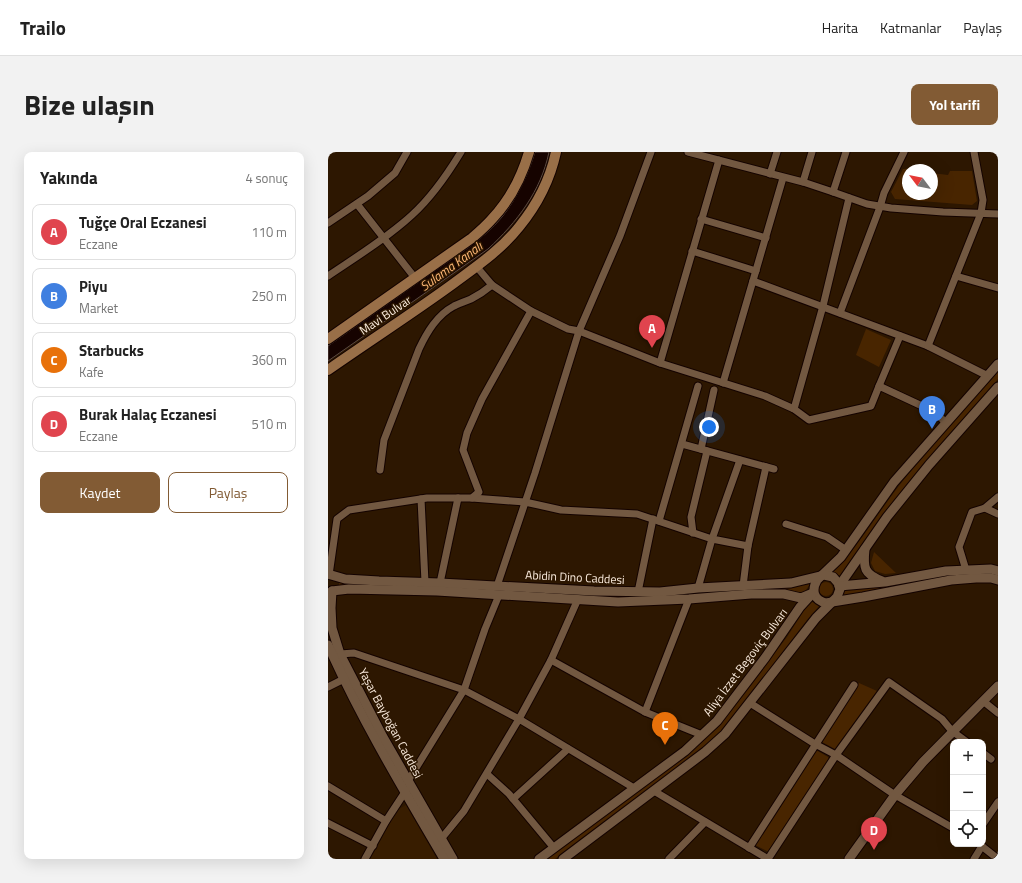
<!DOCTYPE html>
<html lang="tr">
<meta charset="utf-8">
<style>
:root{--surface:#fff;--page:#f2f2f2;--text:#222;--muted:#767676;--line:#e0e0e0;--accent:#825b34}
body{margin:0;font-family:"Titillium Web",sans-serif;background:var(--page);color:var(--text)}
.controls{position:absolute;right:12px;bottom:12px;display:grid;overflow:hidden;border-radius:8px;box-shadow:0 4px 16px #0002}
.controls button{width:36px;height:36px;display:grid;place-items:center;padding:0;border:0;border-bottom:1px solid var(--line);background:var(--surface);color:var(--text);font:20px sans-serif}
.compass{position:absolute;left:574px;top:12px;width:36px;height:36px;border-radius:50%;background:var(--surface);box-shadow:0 4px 16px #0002;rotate:302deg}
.you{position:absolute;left:381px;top:275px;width:14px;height:14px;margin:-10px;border:3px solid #fff;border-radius:50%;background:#1a73e8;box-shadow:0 0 0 6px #1a73e833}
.badge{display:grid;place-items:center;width:26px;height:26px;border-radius:50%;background:var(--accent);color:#fff;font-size:13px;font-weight:700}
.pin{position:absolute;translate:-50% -33px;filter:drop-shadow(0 1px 2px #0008)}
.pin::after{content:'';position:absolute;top:21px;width:14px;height:12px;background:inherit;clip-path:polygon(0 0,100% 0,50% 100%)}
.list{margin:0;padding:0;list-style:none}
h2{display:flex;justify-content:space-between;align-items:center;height:52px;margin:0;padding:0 16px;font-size:17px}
h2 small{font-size:13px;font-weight:400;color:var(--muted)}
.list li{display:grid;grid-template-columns:26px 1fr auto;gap:12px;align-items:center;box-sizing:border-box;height:56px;margin:0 8px 8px;padding:0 8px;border:1px solid var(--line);border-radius:8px}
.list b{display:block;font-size:15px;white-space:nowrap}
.list p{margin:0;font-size:13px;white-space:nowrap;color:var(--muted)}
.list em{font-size:13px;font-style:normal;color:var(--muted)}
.actions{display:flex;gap:8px;padding:12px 16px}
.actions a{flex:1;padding:9px 0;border:1px solid var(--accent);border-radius:8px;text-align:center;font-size:14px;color:var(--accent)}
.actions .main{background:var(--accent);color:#fff}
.icon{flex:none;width:22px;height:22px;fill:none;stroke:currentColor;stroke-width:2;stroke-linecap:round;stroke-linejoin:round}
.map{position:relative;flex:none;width:670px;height:707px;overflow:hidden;border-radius:8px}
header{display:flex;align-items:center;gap:24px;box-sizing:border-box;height:56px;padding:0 20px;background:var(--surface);border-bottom:1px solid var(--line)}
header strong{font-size:19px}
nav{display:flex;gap:22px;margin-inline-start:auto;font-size:14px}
.intro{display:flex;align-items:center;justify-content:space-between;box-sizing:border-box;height:96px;padding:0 24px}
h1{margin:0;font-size:28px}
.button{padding:10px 18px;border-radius:8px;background:var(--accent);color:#fff;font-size:14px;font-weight:700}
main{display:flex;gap:24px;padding:0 24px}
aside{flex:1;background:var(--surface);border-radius:8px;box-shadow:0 4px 16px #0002}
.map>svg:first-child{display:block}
</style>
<header>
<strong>Trailo</strong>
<nav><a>Harita</a><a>Katmanlar</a><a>Paylaş</a></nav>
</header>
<div class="intro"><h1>Bize ulaşın</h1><a class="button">Yol tarifi</a></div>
<main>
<aside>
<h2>Yakında<small>4 sonuç</small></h2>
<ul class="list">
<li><span class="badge" style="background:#e0444e">A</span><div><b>Tuğçe Oral Eczanesi</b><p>Eczane</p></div><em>110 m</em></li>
<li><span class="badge" style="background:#3f7fe0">B</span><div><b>Piyu</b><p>Market</p></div><em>250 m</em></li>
<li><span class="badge" style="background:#e8710a">C</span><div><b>Starbucks</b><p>Kafe</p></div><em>360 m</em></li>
<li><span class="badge" style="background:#e0444e">D</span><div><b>Burak Halaç Eczanesi</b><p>Eczane</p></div><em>510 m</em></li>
</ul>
<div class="actions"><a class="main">Kaydet</a><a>Paylaş</a></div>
</aside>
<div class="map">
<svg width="670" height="707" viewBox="0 0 670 707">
<rect width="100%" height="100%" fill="#2d1701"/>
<polygon fill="#381d00" points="78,653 109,707 41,707 69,658"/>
<g fill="#482500">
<polygon points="587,16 587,18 580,18 580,42 604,42 604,21 620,23 622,19 644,19 649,49 644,53 567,47 563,40 575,17"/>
<polygon points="538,177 563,188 551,215 528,203"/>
<path d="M670 220V227L593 315 556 361 512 424 505 420C530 395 548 364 570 335 601 295 636 258 670 220Z"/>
<polygon points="546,400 568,421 557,422 547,419 543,411"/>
<polygon points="650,420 531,442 513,444 518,435"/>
<polygon points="11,429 306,444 448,436 482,432 476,441 448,438 306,446 11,435"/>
<circle cx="498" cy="437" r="7"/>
<polygon points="482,449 492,453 479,468 397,575 373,598 227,707 219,707 369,594 392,573 459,485"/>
<polygon points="531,531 549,539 507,597 494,590 493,588"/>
<polygon points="488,598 500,605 501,608 441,700 427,693"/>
</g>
<path fill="#160300" stroke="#5a4942" d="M207 0H221C213 39 189 70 160 97L0 209V194C35 169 70 145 105 120 129 103 155 88 174 65 189 46 200 23 207 0Z"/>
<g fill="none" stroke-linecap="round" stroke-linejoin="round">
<g stroke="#140300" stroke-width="9">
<g id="street">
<polyline points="360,0 475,30 505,40 539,52 563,56 615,60 670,62"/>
<polyline points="442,22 449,0"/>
<polyline points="475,30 484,0"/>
<polyline points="505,40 518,0"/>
<polyline points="29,52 87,126"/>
<polyline points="373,67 438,86"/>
<polyline points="0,71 40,44 67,21 79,0"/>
<polyline points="364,99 428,119"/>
<path d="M0 124C28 105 59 86 84 63 104 45 119 23 133 0"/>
<polyline points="628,124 670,136"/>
<polyline points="425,129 600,194 660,224"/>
<polyline points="203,159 240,177 251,179 332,211 437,244 466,257 481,268 543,254 551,234 607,260 618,271"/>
<polyline points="512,161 552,55 556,41 576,0"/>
<polyline points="600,194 653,61 655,48 646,0"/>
<polyline points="332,211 391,8"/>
<polyline points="395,231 455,26"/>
<polyline points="551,234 572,184"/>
<polyline points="466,257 495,154 521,46"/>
<polyline points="354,292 446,317"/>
<polyline points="373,297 386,238"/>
<polyline points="412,308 384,387 420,394"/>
<path d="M52 318 56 288 91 197C99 180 109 163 126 154 132 151 138 149 143 147 151 143 158 138 164 133"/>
<polyline points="144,346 197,350 233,358 309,362 384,387 370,436"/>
<polyline points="93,347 97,430"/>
<polyline points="657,356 670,345"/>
<polyline points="331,369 370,234"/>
<polyline points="458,372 499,385 518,398"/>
<polyline points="365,381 363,365 379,299"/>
<polyline points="638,418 631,395 644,360 657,356 670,362"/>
<polyline points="1,423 9,367 21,358 99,346 144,346 151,340 135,298 139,281 154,247 203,159 164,133 148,114"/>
<polyline points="112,431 130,346"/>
<polyline points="169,434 207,321 251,179 292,84 323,0"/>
<polyline points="415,434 420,394 438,315"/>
<polyline points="310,440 325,367"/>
<polyline points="171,443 157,477 136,538 191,567 223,508 250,447"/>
<polyline points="12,502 26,501 136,538 80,629"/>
<polyline points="223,508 317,560 374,583"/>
<polyline points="0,535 16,527"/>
<polyline points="655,549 670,561"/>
<polyline points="422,551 487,592 508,603 567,643 625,676"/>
<polyline points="317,560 361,447"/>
<polyline points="655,601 663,607"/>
<polyline points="159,622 181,642 226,696"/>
<polyline points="0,634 58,669"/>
<polyline points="326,639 440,707"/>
<polyline points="185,647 240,597"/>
<polyline points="0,671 45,694"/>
<polyline points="655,672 670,650"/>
<polyline points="113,687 136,659 191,567 306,636"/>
<polyline points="651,692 670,707"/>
<polyline points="421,696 526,533"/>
<polyline points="37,707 58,669 77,640"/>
<polyline points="341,707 377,670"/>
<polyline points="440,707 508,603 561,530 614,567 624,579 639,590"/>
<polyline points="646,707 654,694"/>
</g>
</g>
<g stroke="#140300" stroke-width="11">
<g id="secondary">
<path d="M670 212 566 330 513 405 489 428C483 439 486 448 498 451L535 445 623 428 648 426H663L670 428"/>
<path d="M537 397C535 416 536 422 554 429"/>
<polyline points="0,422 17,427 51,429 112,431 266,439 332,440 370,436 463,431 496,423 505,425 511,432 512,437 509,445 488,466 397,582 377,600 235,707"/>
<polyline points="511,434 559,365 601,313 670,235"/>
<polyline points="511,434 557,430 618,419 663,417 670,419"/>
<polyline points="4,439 21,437 109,439 290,450 361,447 423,442 456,442 473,446 485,441"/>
<polyline points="4,439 3,456 4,476 12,502 55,585 125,707"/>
<path d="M0 493C33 567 75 637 116 707"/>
<polyline points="211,707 357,599 389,569 437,506 472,455 483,443"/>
<polyline points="521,707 567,643 595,610 670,534"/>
</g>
</g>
<g stroke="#140300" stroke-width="12">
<g id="primary">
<path d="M0 187 144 86C151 80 158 74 164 67 181 49 194 24 201 0"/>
<path d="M0 218C40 190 82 163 122 134 146 116 172 99 191 75 209 53 222 28 228 0"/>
</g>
</g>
<use href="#street" stroke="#725841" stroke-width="7"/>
<use href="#secondary" stroke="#725841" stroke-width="9"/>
<use href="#primary" stroke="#996f48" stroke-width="10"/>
</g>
<g text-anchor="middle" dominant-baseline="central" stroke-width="3" stroke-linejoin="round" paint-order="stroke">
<g font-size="12" fill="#faebdd" stroke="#2d1701">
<text transform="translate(57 163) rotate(-34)">Mavi Bulvar</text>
<text transform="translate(247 425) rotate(3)">Abidin Dino Caddesi</text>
<text transform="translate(417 510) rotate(-53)">Aliya İzzet Begoviç Bulvarı</text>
<text transform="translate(63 571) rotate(62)">Yaşar Bayboğan Caddesi</text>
</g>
<g font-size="13" font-style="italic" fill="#fdb675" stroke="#2d1701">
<text transform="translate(123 114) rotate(-36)">Sulama Kanalı</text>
</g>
</g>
</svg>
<div class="controls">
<button>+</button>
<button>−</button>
<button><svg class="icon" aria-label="locate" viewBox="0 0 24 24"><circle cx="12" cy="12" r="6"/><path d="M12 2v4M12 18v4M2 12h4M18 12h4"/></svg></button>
</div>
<svg class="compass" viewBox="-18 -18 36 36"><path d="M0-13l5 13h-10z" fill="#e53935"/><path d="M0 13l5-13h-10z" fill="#767676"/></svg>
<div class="you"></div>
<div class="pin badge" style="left:324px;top:196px;background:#e0444e">A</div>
<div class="pin badge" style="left:604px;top:277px;background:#3f7fe0">B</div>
<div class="pin badge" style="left:337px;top:593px;background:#e8710a">C</div>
<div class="pin badge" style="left:546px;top:698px;background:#e0444e">D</div>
</div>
</main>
